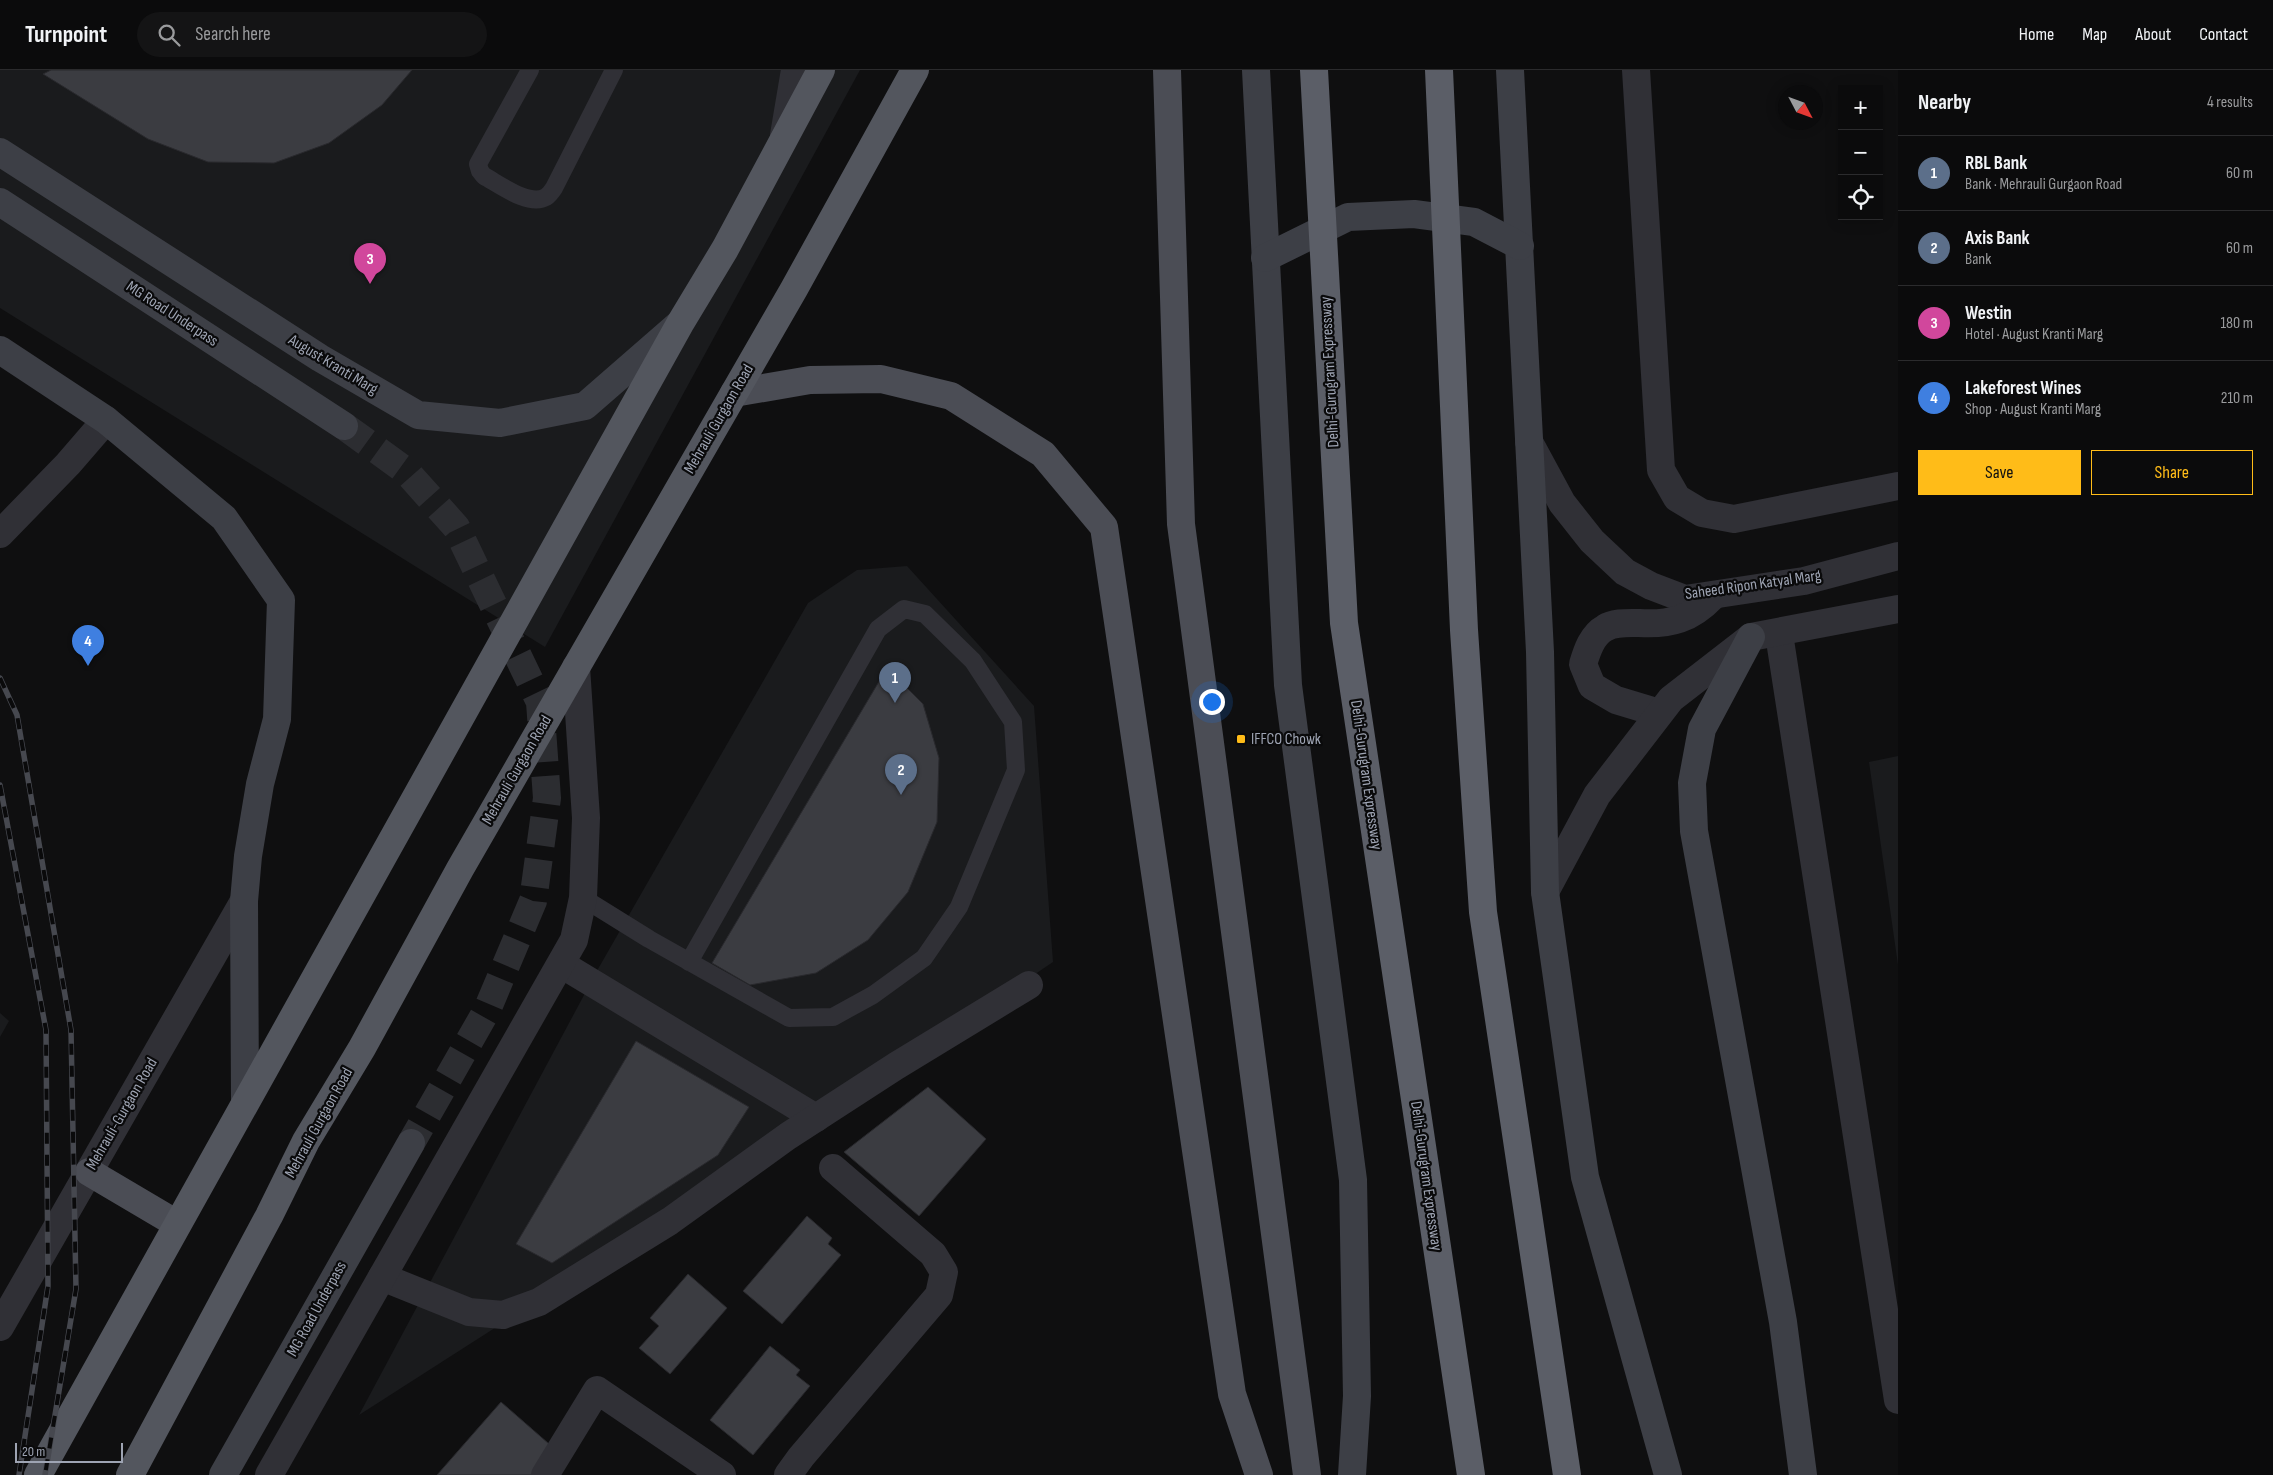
<!DOCTYPE html>
<meta charset="utf-8">
<style>
:root{--surface:#0b0b0c;--page:#141415;--text:#f1f3f6;--muted:#9a9b9d;--line:#2b2b2d;--accent:#ffbc18}
body{margin:0;font-family:"Sofia Sans Condensed",sans-serif;background:var(--page);color:var(--text)}
.controls{position:absolute;right:15px;top:15px;display:grid;overflow:hidden;border-radius:0px;box-shadow:0 2px 12px #0003}
.controls button{width:45px;height:45px;display:grid;place-items:center;padding:0;border:0;border-bottom:1px solid var(--line);background:var(--surface);color:var(--text);font:25px sans-serif}
.compass{position:absolute;left:1778px;top:15px;width:45px;height:45px;border-radius:50%;background:var(--surface);box-shadow:0 2px 12px #0003;rotate:131deg}
.scale{position:absolute;left:15px;bottom:12px;width:108px;box-sizing:border-box;padding-left:5px;border:2px solid #9ea4b3;border-top:0;font-size:14px;line-height:18px;white-space:nowrap;color:#9ea4b3;-webkit-text-stroke:4px #0a0a0b;paint-order:stroke}
.you{position:absolute;left:1211px;top:631px;width:18px;height:18px;margin:-12px;border:4px solid #fff;border-radius:50%;background:#1a73e8;box-shadow:0 0 0 8px #1a73e833}
.badge{display:grid;place-items:center;width:32px;height:32px;border-radius:50%;background:var(--accent);color:#fff;font-size:16px;font-weight:700}
.pin{position:absolute;translate:-50% -41px;filter:drop-shadow(0 1px 2px #0008)}
.pin::after{content:'';position:absolute;top:26px;width:18px;height:15px;background:inherit;clip-path:polygon(0 0,100% 0,50% 100%)}
.list{margin:0;padding:0;list-style:none}
h2{display:flex;justify-content:space-between;align-items:center;height:65px;margin:0;padding:0 20px;font-size:21px}
h2 small{font-size:16px;font-weight:400;color:var(--muted)}
.list li{display:grid;grid-template-columns:32px 1fr auto;gap:15px;align-items:center;box-sizing:border-box;height:75px;padding:0 20px;border-top:1px solid var(--line)}
.list b{display:block;font-size:19px;white-space:nowrap}
.list p{margin:0;font-size:16px;white-space:nowrap;color:var(--muted)}
.list em{font-size:16px;font-style:normal;color:var(--muted)}
.actions{display:flex;gap:10px;padding:15px 20px}
.actions a{flex:1;padding:11px 0;border:1px solid var(--accent);border-radius:0px;text-align:center;font-size:18px;color:var(--accent)}
.actions .main{background:var(--accent);color:#111}
.icon{flex:none;width:28px;height:28px;fill:none;stroke:currentColor;stroke-width:2;stroke-linecap:round;stroke-linejoin:round}
.map{position:relative;flex:none;width:1898px;height:1405px;overflow:hidden}
header{display:flex;align-items:center;gap:30px;box-sizing:border-box;height:70px;padding:0 25px;background:var(--surface);border-bottom:1px solid var(--line)}
header strong{font-size:24px}
nav{display:flex;gap:28px;margin-inline-start:auto;font-size:18px}
.search{width:350px;height:45px;background:var(--page);display:flex;align-items:center;gap:12px;box-sizing:border-box;padding:0 18px;border-radius:28px;color:var(--muted);font-size:19px}
main{display:flex}
aside{flex:1;background:var(--surface)}
.map>svg:first-child{display:block}
</style>
<header>
<strong>Turnpoint</strong>
<div class="search"><svg class="icon" aria-label="search" viewBox="0 0 24 24"><circle cx="10" cy="10" r="6"/><path d="M15 15l6 6"/></svg>Search here</div>
<nav><a>Home</a><a>Map</a><a>About</a><a>Contact</a></nav>
</header>
<main>
<div class="map">
<svg width="1898" height="1405" viewBox="0 0 1898 1405">
<rect width="100%" height="100%" fill="#0f0f10"/>
<g fill="#1a1b1d">
<polygon points="0,0 860,0 545,577 0,238"/>
<polygon points="907,496 1034,636 1053,892 832,1042 359,1345 598,899 808,533 857,500"/>
<polygon points="1898,686 1898,895 1869,692"/>
<polygon points="0,943 9,951 0,967"/>
</g>
<g fill="#3b3c41" stroke="#29292d">
<polygon points="51,0 412,0 382,35 329,73 274,93 208,92 148,69 43,4"/>
<polygon points="887,598 923,634 939,688 937,752 908,822 868,870 816,903 750,915 712,893"/>
<polygon points="636,971 749,1037 718,1085 552,1193 516,1174"/>
<polygon points="928,1017 986,1069 919,1146 844,1082"/>
<polygon points="807,1146 832,1168 828,1174 841,1185 782,1254 743,1221"/>
<polygon points="688,1204 727,1238 670,1304 639,1278 659,1256 650,1248"/>
<polygon points="770,1276 800,1300 796,1305 810,1316 753,1385 710,1350"/>
<polygon points="501,1332 556,1380 534,1405 437,1405"/>
</g>
<g fill="none" stroke-linecap="round" stroke-linejoin="round">
<polyline stroke="#2c2d31" stroke-width="28" stroke-dasharray="28 14" stroke-linecap="butt" points="344,356 406,401 456,457 540,632 547,728 533,831 487,940 411,1073"/>
<g stroke="#303036" stroke-width="18">
<path d="M530 0 478 94 480 101 484 106C499 114 529 137 546 127 549 125 552 121 554 118L614 0"/>
<polyline points="583,828 649,869 789,948 833,947 873,925 924,888 959,837 1016,700 1013,652 973,591 925,544 904,539 878,559 689,892"/>
</g>
<g stroke="#303036" stroke-width="28">
<polyline points="1636,0 1661,400 1677,428 1702,443 1734,449 1898,416"/>
<polyline points="784,65 795,0"/>
<polyline points="0,464 68,394 106,350"/>
<polyline points="1779,564 1898,1330"/>
<polyline points="561,894 816,1048"/>
<polyline points="382,1207 469,1242 503,1245 539,1232 670,1151 788,1066 896,996 1029,915"/>
<polyline points="545,1405 597,1320 722,1405"/>
<polyline points="788,1405 801,1387 939,1225 944,1202 933,1184 833,1098"/>
</g>
<g stroke="#303036" stroke-width="28">
<polyline points="1529,372 1562,433 1592,471 1625,502 1651,516 1685,529 1804,511 1898,486"/>
<path d="M1659 643 1616 630 1592 616 1583 594C1587 581 1592 565 1605 558 1614 552 1628 553 1639 553 1671 555 1691 549 1713 526"/>
<polyline points="1545,822 1597,725 1671,629 1751,567 1898,539"/>
<polyline points="0,1257 244,831"/>
<polyline points="269,1405 574,870 583,828 586,748 576,597"/>
</g>
<g stroke="#3d3f46" stroke-width="28">
<polyline points="1256,0 1288,615 1353,1110 1357,1326 1352,1405"/>
<polyline points="1510,0 1540,582 1545,822 1585,1107 1668,1405"/>
<polyline points="0,82 320,288 418,345 500,353 585,336 678,255"/>
<polyline points="0,132 344,356"/>
<polyline points="1265,188 1348,147 1414,144 1474,152 1520,176"/>
<polyline points="0,280 106,350 224,448 281,530 277,649 260,714 248,786 244,831 245,1031"/>
<polyline points="1751,567 1702,659 1692,713 1694,761 1783,1252 1803,1405"/>
<polyline points="223,1405 411,1073"/>
</g>
<g stroke="#4b4d55" stroke-width="28">
<polyline points="1167,0 1181,454 1307,1405"/>
<polyline points="734,323 810,310 881,309 951,326 1043,384 1104,457 1232,1324 1259,1405"/>
<polyline points="89,1102 177,1154"/>
</g>
<g stroke="#53565e" stroke-width="28">
<polyline points="38,1405 681,252 725,179 821,0"/>
<polyline points="130,1405 269,1146 306,1071 362,978 460,799 794,219 915,0"/>
</g>
<g stroke="#46484f" stroke-width="5.5">
<g id="rail">
<polyline points="0,608 17,645 71,960 76,1219 45,1405"/>
<polyline points="0,715 46,960 48,1216 19,1405"/>
</g>
</g>
<use href="#rail" stroke="#0a0a0b" stroke-width="4" stroke-dasharray="11" stroke-linecap="butt"/>
<g stroke="#5b5e67" stroke-width="28">
<polyline points="1314,0 1344,553 1471,1405"/>
<polyline points="1439,0 1464,560 1483,842 1567,1405"/>
</g>
</g>
<rect fill="#ffbc18" stroke="#0a0a0b" stroke-width="2" x="1236" y="664" width="10" height="10" rx="2.5"/>
<g text-anchor="middle" dominant-baseline="central" stroke-width="4.5" stroke-linejoin="round" paint-order="stroke">
<g font-size="16" fill="#9ea4b3" stroke="#0a0a0b">
<text transform="translate(172 244) rotate(33)">MG Road Underpass</text>
<text transform="translate(333 295) rotate(31)">August Kranti Marg</text>
<text transform="translate(1330 302) rotate(-93)">Delhi-Gurugram Expressway</text>
<text transform="translate(719 349) rotate(-60)">Mehrauli Gurgaon Road</text>
<text transform="translate(1753 515) rotate(-8)">Saheed Ripon Katyal Marg</text>
<text transform="translate(517 700) rotate(-60)">Mehrauli Gurgaon Road</text>
<text transform="translate(1366 705) rotate(82)">Delhi-Gurugram Expressway</text>
<text transform="translate(122 1044) rotate(-60)">Mehrauli-Gurgaon Road</text>
<text transform="translate(319 1053) rotate(-61)">Mehrauli Gurgaon Road</text>
<text transform="translate(1426 1106) rotate(82)">Delhi-Gurugram Expressway</text>
<text transform="translate(317 1239) rotate(-61)">MG Road Underpass</text>
</g>
<g font-size="16" fill="#9ea4b3" stroke="#0a0a0b" text-anchor="start">
<text x="1251" y="669">IFFCO Chowk</text>
</g>
</g>
</svg>
<div class="controls">
<button>+</button>
<button>−</button>
<button><svg class="icon" aria-label="locate" viewBox="0 0 24 24"><circle cx="12" cy="12" r="6"/><path d="M12 2v4M12 18v4M2 12h4M18 12h4"/></svg></button>
</div>
<svg class="compass" viewBox="-18 -18 36 36"><path d="M0-13l5 13h-10z" fill="#e53935"/><path d="M0 13l5-13h-10z" fill="#9a9b9d"/></svg>
<div class="scale">20 m</div>
<div class="you"></div>
<div class="pin badge" style="left:895px;top:633px;background:#5c6f8a">1</div>
<div class="pin badge" style="left:901px;top:725px;background:#5c6f8a">2</div>
<div class="pin badge" style="left:370px;top:214px;background:#d1479c">3</div>
<div class="pin badge" style="left:88px;top:596px;background:#3f7fe0">4</div>
</div>
<aside>
<h2>Nearby<small>4 results</small></h2>
<ul class="list">
<li><span class="badge" style="background:#5c6f8a">1</span><div><b>RBL Bank</b><p>Bank · Mehrauli Gurgaon Road</p></div><em>60 m</em></li>
<li><span class="badge" style="background:#5c6f8a">2</span><div><b>Axis Bank</b><p>Bank</p></div><em>60 m</em></li>
<li><span class="badge" style="background:#d1479c">3</span><div><b>Westin</b><p>Hotel · August Kranti Marg</p></div><em>180 m</em></li>
<li><span class="badge" style="background:#3f7fe0">4</span><div><b>Lakeforest Wines</b><p>Shop · August Kranti Marg</p></div><em>210 m</em></li>
</ul>
<div class="actions"><a class="main">Save</a><a>Share</a></div>
</aside>
</main>
